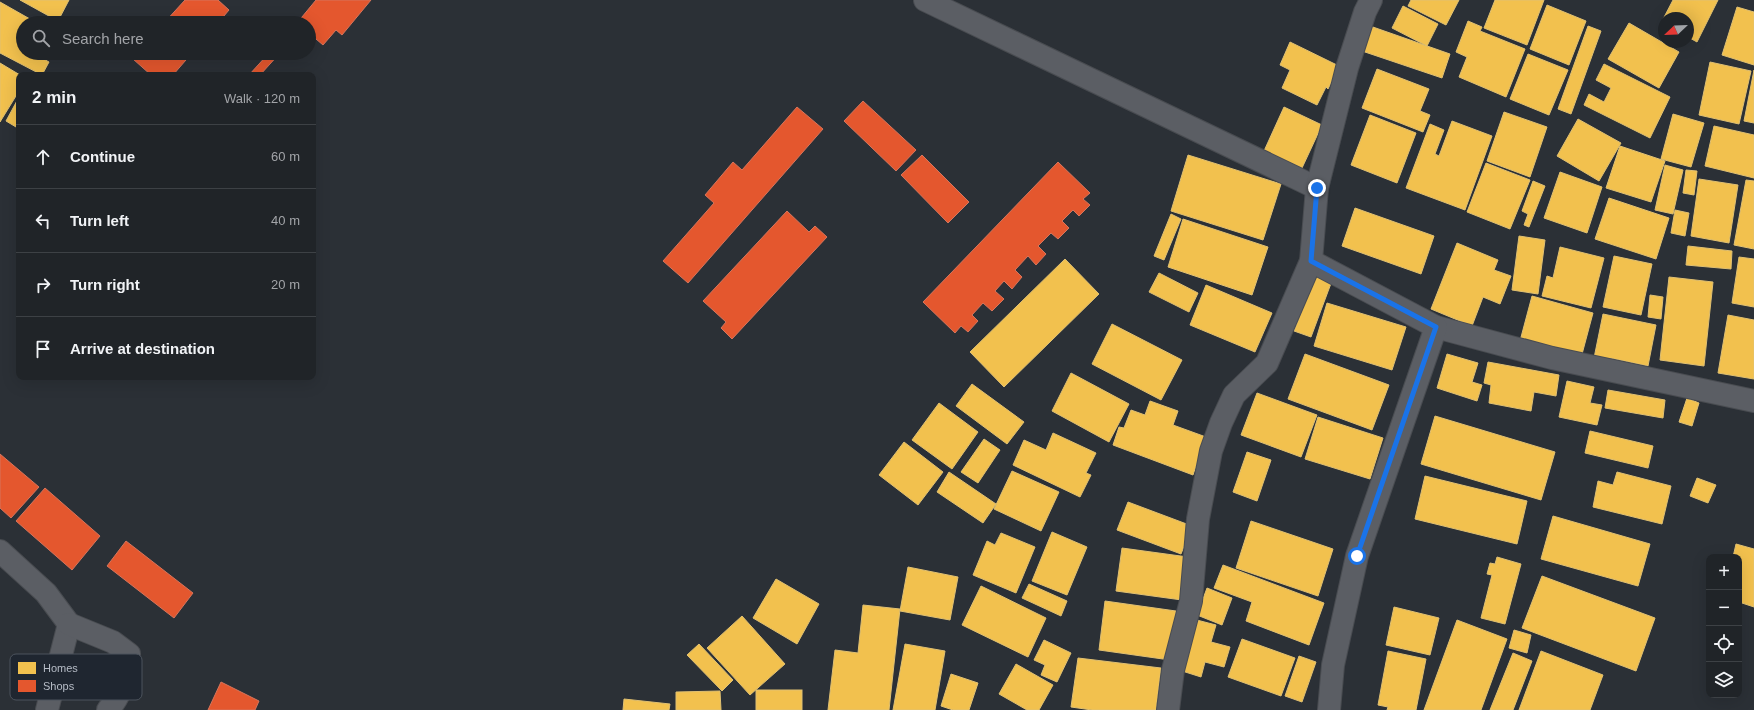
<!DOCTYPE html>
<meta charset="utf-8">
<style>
:root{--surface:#202428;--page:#2d3034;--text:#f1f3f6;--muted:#a2a4a8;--line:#3d4145}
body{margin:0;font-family:Helvetica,sans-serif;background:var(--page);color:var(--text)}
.controls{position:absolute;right:12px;bottom:12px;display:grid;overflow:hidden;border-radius:8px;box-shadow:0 4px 16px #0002}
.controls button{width:36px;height:36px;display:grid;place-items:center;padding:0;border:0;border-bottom:1px solid var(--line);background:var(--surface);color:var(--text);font:20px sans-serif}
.compass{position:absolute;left:1658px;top:12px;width:36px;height:36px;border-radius:50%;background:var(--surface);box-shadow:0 4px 16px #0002;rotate:247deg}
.stop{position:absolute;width:12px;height:12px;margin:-9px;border:3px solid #1a73e8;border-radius:50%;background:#fff}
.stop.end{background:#1a73e8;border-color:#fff;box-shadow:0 1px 4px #0008}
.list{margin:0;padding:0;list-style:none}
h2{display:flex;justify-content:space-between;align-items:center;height:52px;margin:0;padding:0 16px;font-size:17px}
h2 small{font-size:13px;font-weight:400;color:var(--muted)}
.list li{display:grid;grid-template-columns:26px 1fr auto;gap:12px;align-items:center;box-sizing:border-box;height:64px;padding:0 16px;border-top:1px solid var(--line)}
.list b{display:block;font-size:15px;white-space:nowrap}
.list em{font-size:13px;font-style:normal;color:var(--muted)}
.icon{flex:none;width:22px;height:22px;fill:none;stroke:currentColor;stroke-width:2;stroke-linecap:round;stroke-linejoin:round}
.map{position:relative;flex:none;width:1754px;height:710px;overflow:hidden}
.search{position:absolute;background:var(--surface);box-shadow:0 4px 16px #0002;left:16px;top:16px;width:300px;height:44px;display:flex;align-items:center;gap:10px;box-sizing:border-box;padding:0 14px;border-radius:22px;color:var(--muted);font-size:15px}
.panel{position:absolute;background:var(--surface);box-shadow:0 4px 16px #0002;left:16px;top:72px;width:300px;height:308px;border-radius:8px}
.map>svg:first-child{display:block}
</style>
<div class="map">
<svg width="1754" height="710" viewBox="0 0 1754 710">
<rect width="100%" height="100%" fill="#2b3036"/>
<g fill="#f2c14e" stroke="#e0c072">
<polygon points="20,0 69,0 58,21"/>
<polygon points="1411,0 1459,0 1446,25 1408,6"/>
<polygon points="1495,0 1544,0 1527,45 1484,28"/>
<polygon points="1673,0 1718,0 1697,42 1688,37 1688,18 1664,18 1664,25 1661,23"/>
<polygon points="0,2 37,23 23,23 22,47 23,53 33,53 49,62 42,75 0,53"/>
<polygon points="1547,5 1586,21 1569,65 1530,49"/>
<polygon points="1403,6 1438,24 1427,46 1392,28"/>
<polygon points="1737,7 1754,12 1754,65 1722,55"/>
<polygon points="1468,21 1482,27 1480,31 1525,49 1506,97 1459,77 1467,57 1456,52"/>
<polygon points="1629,23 1679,52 1659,88 1608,59"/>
<polygon points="1370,26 1450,54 1442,78 1362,51"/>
<polygon points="1588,26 1601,31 1571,114 1558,109"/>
<polygon points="1290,42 1339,66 1328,89 1326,87 1317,105 1282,88 1290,70 1280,65"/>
<polygon points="1528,54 1568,70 1549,115 1510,99"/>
<polygon points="1710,62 1751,71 1739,124 1699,115"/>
<polygon points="0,63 20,75 19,91 0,122"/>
<polygon points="1604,64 1670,97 1650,138 1584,105 1589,94 1604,102 1611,88 1596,80"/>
<polygon points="1377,69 1429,89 1420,111 1430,115 1423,132 1362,108"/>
<polygon points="1754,70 1754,123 1744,121"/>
<polygon points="19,97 19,121 16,127 6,121"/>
<polygon points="1284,107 1322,125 1302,168 1264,151"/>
<polygon points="1504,112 1547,127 1530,177 1487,161"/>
<polygon points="1673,114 1704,123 1691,167 1661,159"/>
<polygon points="1370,115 1416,133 1397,183 1351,165"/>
<polygon points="1578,119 1621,143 1599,181 1557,156"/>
<polygon points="1452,121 1492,136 1465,210 1406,188 1430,124 1444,130 1435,154 1439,156"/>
<polygon points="1714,126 1754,135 1754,178 1705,166"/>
<polygon points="1620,146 1665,161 1651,202 1606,188"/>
<polygon points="1188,155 1281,184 1263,240 1171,211"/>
<polygon points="1486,163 1530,180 1510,229 1467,212"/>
<polygon points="1665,165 1683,170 1673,214 1655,210"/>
<polygon points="1686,170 1697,171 1694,195 1683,193"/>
<polygon points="1560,172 1602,187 1587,233 1544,218"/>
<polygon points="1699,179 1738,185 1729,243 1691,236"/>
<polygon points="1746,180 1754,181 1754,249 1734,245"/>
<polygon points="1533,181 1545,186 1529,227 1524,225 1528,214 1522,211"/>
<polygon points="1609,198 1669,218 1656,259 1595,239"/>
<polygon points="1355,208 1434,236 1421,274 1342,246"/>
<polygon points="1675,210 1689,213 1685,236 1671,233"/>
<polygon points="1171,214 1181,219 1164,260 1154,256"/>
<polygon points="1183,219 1268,247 1252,295 1168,267"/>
<polygon points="1519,236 1545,240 1538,294 1512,290"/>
<polygon points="1457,243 1498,260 1494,270 1511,276 1500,304 1483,297 1472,326 1431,309"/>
<polygon points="1688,246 1732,251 1731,269 1686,265"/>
<polygon points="1560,247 1604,258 1591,308 1542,296 1547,276 1553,278"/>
<polygon points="1614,256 1652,264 1641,315 1603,307"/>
<polygon points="1739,257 1754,259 1754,307 1732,303"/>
<polygon points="1065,259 1099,294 1004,387 970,352"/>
<polygon points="1317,272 1333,278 1311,337 1294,331"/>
<polygon points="1159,273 1198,293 1189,312 1149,292"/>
<polygon points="1669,277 1713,282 1704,366 1660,360"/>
<polygon points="1206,285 1272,313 1255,352 1190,325"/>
<polygon points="1650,295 1663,297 1661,319 1648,317"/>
<polygon points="1532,296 1593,313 1581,358 1520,341"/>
<polygon points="1327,303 1406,327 1392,370 1314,346"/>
<polygon points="1603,314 1656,325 1648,366 1610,358 1609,366 1593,363"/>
<polygon points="1728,315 1754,320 1754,379 1718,373"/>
<polygon points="1112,324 1182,360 1161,400 1092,364"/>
<polygon points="1305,354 1389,385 1372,430 1288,399"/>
<polygon points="1447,354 1478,363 1472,382 1482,385 1477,401 1437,388"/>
<polygon points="1488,362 1559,375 1556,396 1534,392 1531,411 1489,403 1491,385 1484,383"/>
<polygon points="1071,373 1129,404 1109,442 1052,411"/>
<polygon points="1567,381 1594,387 1590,403 1602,405 1597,425 1559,417"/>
<polygon points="972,384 1024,422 1007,444 956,406"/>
<polygon points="1608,390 1665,400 1663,418 1605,408"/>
<polygon points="1257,393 1317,415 1301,457 1241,435"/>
<polygon points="1687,398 1699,403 1692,426 1679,422"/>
<polygon points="1150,401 1178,411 1173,425 1206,437 1193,475 1113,445 1119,427 1124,428 1131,410 1145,415"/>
<polygon points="939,403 978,432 952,469 912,440"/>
<polygon points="1435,416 1555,452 1541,500 1421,464"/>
<polygon points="1318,417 1383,438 1370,479 1305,459"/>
<polygon points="1590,431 1653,446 1648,468 1585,453"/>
<polygon points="1053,433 1096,453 1086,473 1091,475 1080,497 1013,465 1024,440 1046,450"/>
<polygon points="984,439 1000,450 978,483 961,472"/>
<polygon points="904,442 943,472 918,505 879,475"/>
<polygon points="1247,452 1271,460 1257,501 1233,492"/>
<polygon points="1012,471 1059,492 1041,531 994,509"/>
<polygon points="949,472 996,504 983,523 937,492"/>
<polygon points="1617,472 1671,486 1662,524 1593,507 1598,481 1613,485"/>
<polygon points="1425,476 1527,501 1517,544 1415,519"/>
<polygon points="1697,478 1716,485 1708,503 1690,496"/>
<polygon points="1128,502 1192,526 1181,554 1117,530"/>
<polygon points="1553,516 1650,544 1638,586 1541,559"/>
<polygon points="1251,521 1333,549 1318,596 1236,568"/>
<polygon points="1052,532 1087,547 1067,595 1032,581"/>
<polygon points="1001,533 1035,547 1016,593 973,575 987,541 995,545"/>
<polygon points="1736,544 1754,549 1754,607 1739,602 1739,557 1733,557"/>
<polygon points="1122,548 1188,557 1182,600 1116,591"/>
<polygon points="1497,557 1521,564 1505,624 1481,618 1492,575 1487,574 1490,563 1495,564"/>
<polygon points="1223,565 1324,603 1309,645 1246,621 1252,602 1214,588"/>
<polygon points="908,567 958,577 950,620 900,611"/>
<polygon points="1542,576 1655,618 1636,671 1522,628"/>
<polygon points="776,579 819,604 797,644 753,618"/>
<polygon points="1029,584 1067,601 1061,616 1022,598"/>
<polygon points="981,586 1046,618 1028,657 962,625"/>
<polygon points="1207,588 1232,598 1222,625 1197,615"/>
<polygon points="1105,601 1176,611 1170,660 1099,650"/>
<polygon points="863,605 900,609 889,710 828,710 835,650 858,653"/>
<polygon points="1394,607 1439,618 1430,655 1386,645"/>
<polygon points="742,616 785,664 750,695 707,648"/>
<polygon points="1193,619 1216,625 1211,642 1230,647 1224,667 1205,662 1201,677 1179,670"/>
<polygon points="1457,620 1507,639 1481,710 1424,710"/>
<polygon points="1514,630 1531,635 1527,653 1509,648"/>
<polygon points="1242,639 1295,658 1281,696 1228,677"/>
<polygon points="1044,640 1071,653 1057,682 1041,675 1045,665 1034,660"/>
<polygon points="699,644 733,680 722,691 687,655"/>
<polygon points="905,644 945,651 935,710 893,710"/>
<polygon points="1388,651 1426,659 1416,710 1387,710 1388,707 1378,705"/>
<polygon points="1541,651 1603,675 1590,710 1519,710"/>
<polygon points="1513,653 1532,661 1513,710 1490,710"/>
<polygon points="1299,656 1316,662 1302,702 1285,696"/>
<polygon points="1078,658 1161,668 1156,710 1092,710 1071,707"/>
<polygon points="1016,664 1053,685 1039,710 1027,710 999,694"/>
<polygon points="951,674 978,683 969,710 953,710 941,706"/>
<rect x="756" y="690" width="46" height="20"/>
<polygon points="720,691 721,710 676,710 676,692"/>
<polygon points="624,699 670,704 669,710 623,710"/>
</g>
<g fill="#e4572e" stroke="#d6755c">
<polygon points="185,0 218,0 229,10 218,23 164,23"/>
<polygon points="316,0 371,0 342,35 336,30 323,45 309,33 309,23 297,23"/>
<polygon points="138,53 192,53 173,75 151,75 133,59"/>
<polygon points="269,53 280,53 260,75 249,75"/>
<polygon points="863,101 916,150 896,171 844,121"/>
<polygon points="797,107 823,129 688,283 663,261 714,203 705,195 733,162 742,170"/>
<polygon points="922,155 969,202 948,223 901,175"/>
<polygon points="1058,162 1090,193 1083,199 1090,205 1079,216 1073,210 1062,221 1069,228 1058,239 1051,233 1038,246 1046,254 1036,265 1028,256 1015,270 1022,277 1012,289 1004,281 995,291 1004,299 992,311 983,303 972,315 978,321 968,332 961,326 955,333 923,302"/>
<polygon points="787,211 809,232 815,226 827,237 732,339 721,328 726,322 703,301"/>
<polygon points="0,454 39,487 11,518 0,508"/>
<polygon points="45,488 100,536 72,570 16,521"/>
<polygon points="126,541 193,593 174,618 107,566"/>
<polygon points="221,682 259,701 255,710 208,710"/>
</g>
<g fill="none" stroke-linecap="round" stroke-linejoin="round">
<g stroke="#494c51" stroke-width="24">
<g id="minor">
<polyline points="925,0 1317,188"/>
<polyline points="1311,261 1436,327 1552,358 1754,401"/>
<polyline points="0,551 46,593 69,624 47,710"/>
<path d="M69 624 113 642 129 654C126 675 123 693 108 710"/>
<polyline points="1168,710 1173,670 1191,601 1198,519 1211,451 1221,423 1234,395 1267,363 1311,261 1317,188 1347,68 1365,12 1371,0"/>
<polyline points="1329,710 1333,665 1357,556 1436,327"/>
</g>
</g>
<use href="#minor" stroke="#5b5e64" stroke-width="22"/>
</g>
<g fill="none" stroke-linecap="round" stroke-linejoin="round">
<polyline stroke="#1a73e8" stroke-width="5" points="1317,188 1311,261 1436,327 1357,556"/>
</g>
<rect x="10" y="654" width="132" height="46" rx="6" fill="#1f2630" stroke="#4c535d" stroke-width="1"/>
<rect x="18" y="662" width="18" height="12" fill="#f2c14e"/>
<rect x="18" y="680" width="18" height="12" fill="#e4572e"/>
<g font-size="11" fill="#b6bcc6">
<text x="43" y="672">Homes</text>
<text x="43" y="690">Shops</text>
</g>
</svg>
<div class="controls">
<button>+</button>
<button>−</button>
<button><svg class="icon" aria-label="locate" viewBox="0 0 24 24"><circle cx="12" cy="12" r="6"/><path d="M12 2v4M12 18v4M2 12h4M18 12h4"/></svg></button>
<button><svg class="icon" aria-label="layers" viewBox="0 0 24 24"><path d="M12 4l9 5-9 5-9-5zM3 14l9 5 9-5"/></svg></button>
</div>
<svg class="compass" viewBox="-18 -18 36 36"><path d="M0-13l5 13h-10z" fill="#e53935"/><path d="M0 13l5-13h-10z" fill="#a2a4a8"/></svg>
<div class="stop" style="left:1357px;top:556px"></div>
<div class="stop end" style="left:1317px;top:188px"></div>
<div class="search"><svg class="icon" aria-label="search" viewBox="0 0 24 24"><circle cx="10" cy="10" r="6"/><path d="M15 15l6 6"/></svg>Search here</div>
<section class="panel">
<h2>2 min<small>Walk · 120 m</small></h2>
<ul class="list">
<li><svg class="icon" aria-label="ahead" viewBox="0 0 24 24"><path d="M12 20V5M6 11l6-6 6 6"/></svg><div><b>Continue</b></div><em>60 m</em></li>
<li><svg class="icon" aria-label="left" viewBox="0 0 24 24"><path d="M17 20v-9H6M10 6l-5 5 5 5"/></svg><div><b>Turn left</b></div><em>40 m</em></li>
<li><svg class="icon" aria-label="right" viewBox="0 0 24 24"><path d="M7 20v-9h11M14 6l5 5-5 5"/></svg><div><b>Turn right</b></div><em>20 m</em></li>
<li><svg class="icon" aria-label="arrive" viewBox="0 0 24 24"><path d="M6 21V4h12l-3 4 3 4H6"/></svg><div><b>Arrive at destination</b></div></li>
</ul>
</section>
</div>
